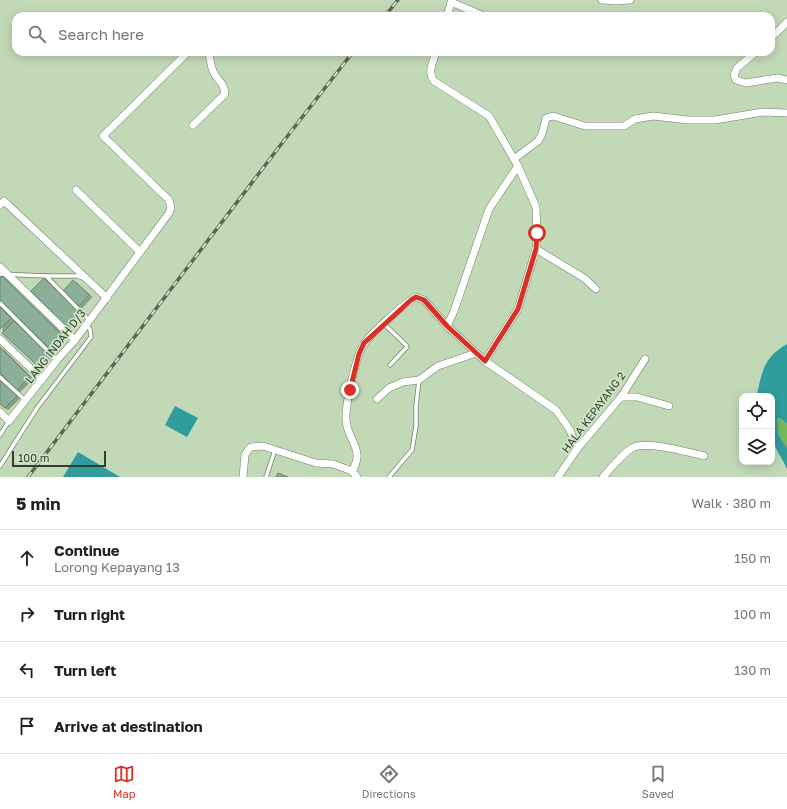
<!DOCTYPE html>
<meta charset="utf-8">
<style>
:root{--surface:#fff;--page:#f6f6f6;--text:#202124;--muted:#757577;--line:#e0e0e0;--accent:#d93025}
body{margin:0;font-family:"Golos Text",sans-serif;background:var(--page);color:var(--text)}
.controls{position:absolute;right:12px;bottom:12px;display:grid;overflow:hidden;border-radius:8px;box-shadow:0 2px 10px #0003}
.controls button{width:36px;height:36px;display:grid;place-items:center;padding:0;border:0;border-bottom:1px solid var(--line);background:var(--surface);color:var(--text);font:20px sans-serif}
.scale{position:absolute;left:12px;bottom:10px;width:94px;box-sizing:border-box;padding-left:4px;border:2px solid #343e30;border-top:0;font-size:11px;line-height:14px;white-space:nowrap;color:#343e30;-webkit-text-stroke:3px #cfe6c5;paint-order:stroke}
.stop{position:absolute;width:12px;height:12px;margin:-9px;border:3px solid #d93025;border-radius:50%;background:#fff}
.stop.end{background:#d93025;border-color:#fff;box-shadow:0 1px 4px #0008}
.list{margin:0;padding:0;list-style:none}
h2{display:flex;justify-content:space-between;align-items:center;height:52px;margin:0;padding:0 16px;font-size:17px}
h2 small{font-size:13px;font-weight:400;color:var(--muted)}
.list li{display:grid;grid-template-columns:26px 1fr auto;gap:12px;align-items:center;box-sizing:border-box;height:56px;padding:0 16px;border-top:1px solid var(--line)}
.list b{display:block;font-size:15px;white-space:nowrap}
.list p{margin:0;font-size:13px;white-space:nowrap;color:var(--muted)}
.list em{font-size:13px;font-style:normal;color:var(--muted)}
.icon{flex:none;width:22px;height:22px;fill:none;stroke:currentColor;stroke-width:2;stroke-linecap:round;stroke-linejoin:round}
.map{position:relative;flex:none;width:787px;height:477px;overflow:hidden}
.search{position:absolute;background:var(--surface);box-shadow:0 2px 10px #0003;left:12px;right:12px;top:12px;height:44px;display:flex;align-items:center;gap:10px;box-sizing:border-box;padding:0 14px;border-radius:12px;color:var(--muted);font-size:15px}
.sheet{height:276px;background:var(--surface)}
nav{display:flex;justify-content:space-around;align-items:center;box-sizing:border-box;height:56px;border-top:1px solid var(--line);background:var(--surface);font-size:11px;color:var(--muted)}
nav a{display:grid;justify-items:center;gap:2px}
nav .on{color:var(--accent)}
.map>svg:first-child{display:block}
</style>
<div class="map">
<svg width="787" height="477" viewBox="0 0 787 477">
<defs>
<filter id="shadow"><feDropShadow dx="3" dy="2" stdDeviation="0" flood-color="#0004"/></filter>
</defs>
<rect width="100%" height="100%" fill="#c2d9b8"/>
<polygon fill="#76b856" points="780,418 787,424 787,448 779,436 777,419"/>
<g fill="#319c9e">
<path d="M787 344V424L780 418 777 419 779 436 787 448V469C784 461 778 454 775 446 770 432 772 412 772 396H757C761 372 765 356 787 344Z"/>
<polygon points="175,406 198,418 187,437 165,425"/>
<polygon points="78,452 120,477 63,477"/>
</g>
<g fill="#8caf98" stroke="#63856f" filter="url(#shadow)">
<polygon points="2,276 62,335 49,348 0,300 0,278"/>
<polygon points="44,278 80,313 66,326 31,291"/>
<polygon points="73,280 89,295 79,306 63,291"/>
<polygon points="0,307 11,318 0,329"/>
<polygon points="14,321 49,354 38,366 2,333"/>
<polygon points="0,347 30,377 17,390 0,373"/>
<polygon points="0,380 17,396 5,408 0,404"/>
<polygon points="278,473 288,477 276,477"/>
</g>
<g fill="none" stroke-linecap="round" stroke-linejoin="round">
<g stroke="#6d8264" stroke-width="5">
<g id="service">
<polyline points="0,274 46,276 77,276 83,278"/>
<polyline points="46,276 90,321"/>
<polyline points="0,303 57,360"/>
<polyline points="384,324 406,345 407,347 390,365"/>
<polyline points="0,377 25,400"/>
<polyline points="0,435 9,421"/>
<polyline points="0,466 37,408 91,337 90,329 86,325"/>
<polyline points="266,477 275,450"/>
<polyline points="389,477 412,450 416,426 416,406 419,380"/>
</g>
</g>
<g stroke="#6d8264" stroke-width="8">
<g id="minor">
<polyline points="602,0 616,1 630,0"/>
<polyline points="451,2 484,16"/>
<polyline points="447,16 452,0"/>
<polyline points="771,38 787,22"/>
<path d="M436 52C433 62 427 72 434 81L489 116 518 166 536 207 537 233 536 249 518 309 485 361"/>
<polyline points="756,52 737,68 734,75 736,80 746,83 777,78 787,80"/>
<path d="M193 125 225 94C223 79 217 82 213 71 210 65 211 58 208 52"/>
<polyline points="514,159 538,141 542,134 546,118 553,116 585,126 624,126 635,119 653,116 688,120 715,120 763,112 787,113"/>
<polyline points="76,190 140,252"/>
<polyline points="0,205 4,201 107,298"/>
<polyline points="536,249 584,278 596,289"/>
<polyline points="0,267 75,340"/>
<polyline points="447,326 454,311 489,209 518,166"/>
<polyline points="0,339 42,379"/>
<polyline points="621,397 637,397 669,406"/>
<polyline points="377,399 389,388 403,382 419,380 438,366 476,353"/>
<polyline points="0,412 9,421 57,360 75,340 169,213 171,208 169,200 103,136 188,52"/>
<path d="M352 471C366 450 347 440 346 420 345 406 356 355 364 344 371 333 406 302 416 297L424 300 447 326 485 361 556 410 570 430 577 449"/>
<polyline points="243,477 245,455 248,450 251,447 263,446 316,463 333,464 352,471 357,477"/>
<polyline points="558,477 577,449 621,397 645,359"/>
<path d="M603 477C612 467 621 455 632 448 646 440 688 452 704 456"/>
</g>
</g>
<use href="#service" stroke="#fff" stroke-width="3.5"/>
<use href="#minor" stroke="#fff" stroke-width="7"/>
<g stroke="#596754" stroke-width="3.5">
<g id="rail">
<polyline points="385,16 398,0"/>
<polyline points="28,477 279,147 353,52"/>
</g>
</g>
<use href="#rail" stroke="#cfe6c5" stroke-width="2" stroke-dasharray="6" stroke-linecap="butt"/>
</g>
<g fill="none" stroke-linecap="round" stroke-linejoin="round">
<polyline stroke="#d93025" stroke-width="5" points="350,390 359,354 364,343 411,300 416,297 424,300 447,326 485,361 518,309 536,249 537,233"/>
</g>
<g text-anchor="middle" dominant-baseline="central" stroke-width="3.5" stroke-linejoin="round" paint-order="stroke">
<g font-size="11" fill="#343e30" stroke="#cfe6c5">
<text transform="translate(55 346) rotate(-52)">LANG INDAH D/3</text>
<text transform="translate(593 412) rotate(-53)">HALA KEPAYANG 2</text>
</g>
</g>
</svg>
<div class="controls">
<button><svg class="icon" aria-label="locate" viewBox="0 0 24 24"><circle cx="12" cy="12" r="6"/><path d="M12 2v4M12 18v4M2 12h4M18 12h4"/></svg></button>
<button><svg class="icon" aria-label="layers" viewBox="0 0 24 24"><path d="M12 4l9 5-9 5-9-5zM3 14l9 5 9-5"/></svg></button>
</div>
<div class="scale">100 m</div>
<div class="stop" style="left:537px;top:233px"></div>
<div class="stop end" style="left:350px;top:390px"></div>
<div class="search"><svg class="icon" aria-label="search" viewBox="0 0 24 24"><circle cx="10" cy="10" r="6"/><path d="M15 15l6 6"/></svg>Search here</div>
</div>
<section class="sheet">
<h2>5 min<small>Walk · 380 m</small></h2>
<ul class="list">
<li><svg class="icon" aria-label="ahead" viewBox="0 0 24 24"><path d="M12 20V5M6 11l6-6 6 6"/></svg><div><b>Continue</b><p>Lorong Kepayang 13</p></div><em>150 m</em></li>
<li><svg class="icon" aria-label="right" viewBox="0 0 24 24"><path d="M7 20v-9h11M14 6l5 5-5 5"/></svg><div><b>Turn right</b></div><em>100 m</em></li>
<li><svg class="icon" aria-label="left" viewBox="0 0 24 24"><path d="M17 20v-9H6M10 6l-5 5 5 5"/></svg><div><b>Turn left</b></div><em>130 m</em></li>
<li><svg class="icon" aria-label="arrive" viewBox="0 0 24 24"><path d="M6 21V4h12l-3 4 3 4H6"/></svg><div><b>Arrive at destination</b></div></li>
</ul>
</section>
<nav>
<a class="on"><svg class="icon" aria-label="map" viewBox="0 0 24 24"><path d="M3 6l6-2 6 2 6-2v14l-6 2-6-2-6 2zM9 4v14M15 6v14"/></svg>Map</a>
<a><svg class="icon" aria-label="directions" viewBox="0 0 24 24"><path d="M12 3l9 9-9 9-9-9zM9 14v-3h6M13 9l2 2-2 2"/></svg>Directions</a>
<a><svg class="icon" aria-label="saved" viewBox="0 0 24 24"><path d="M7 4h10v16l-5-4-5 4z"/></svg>Saved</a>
</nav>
